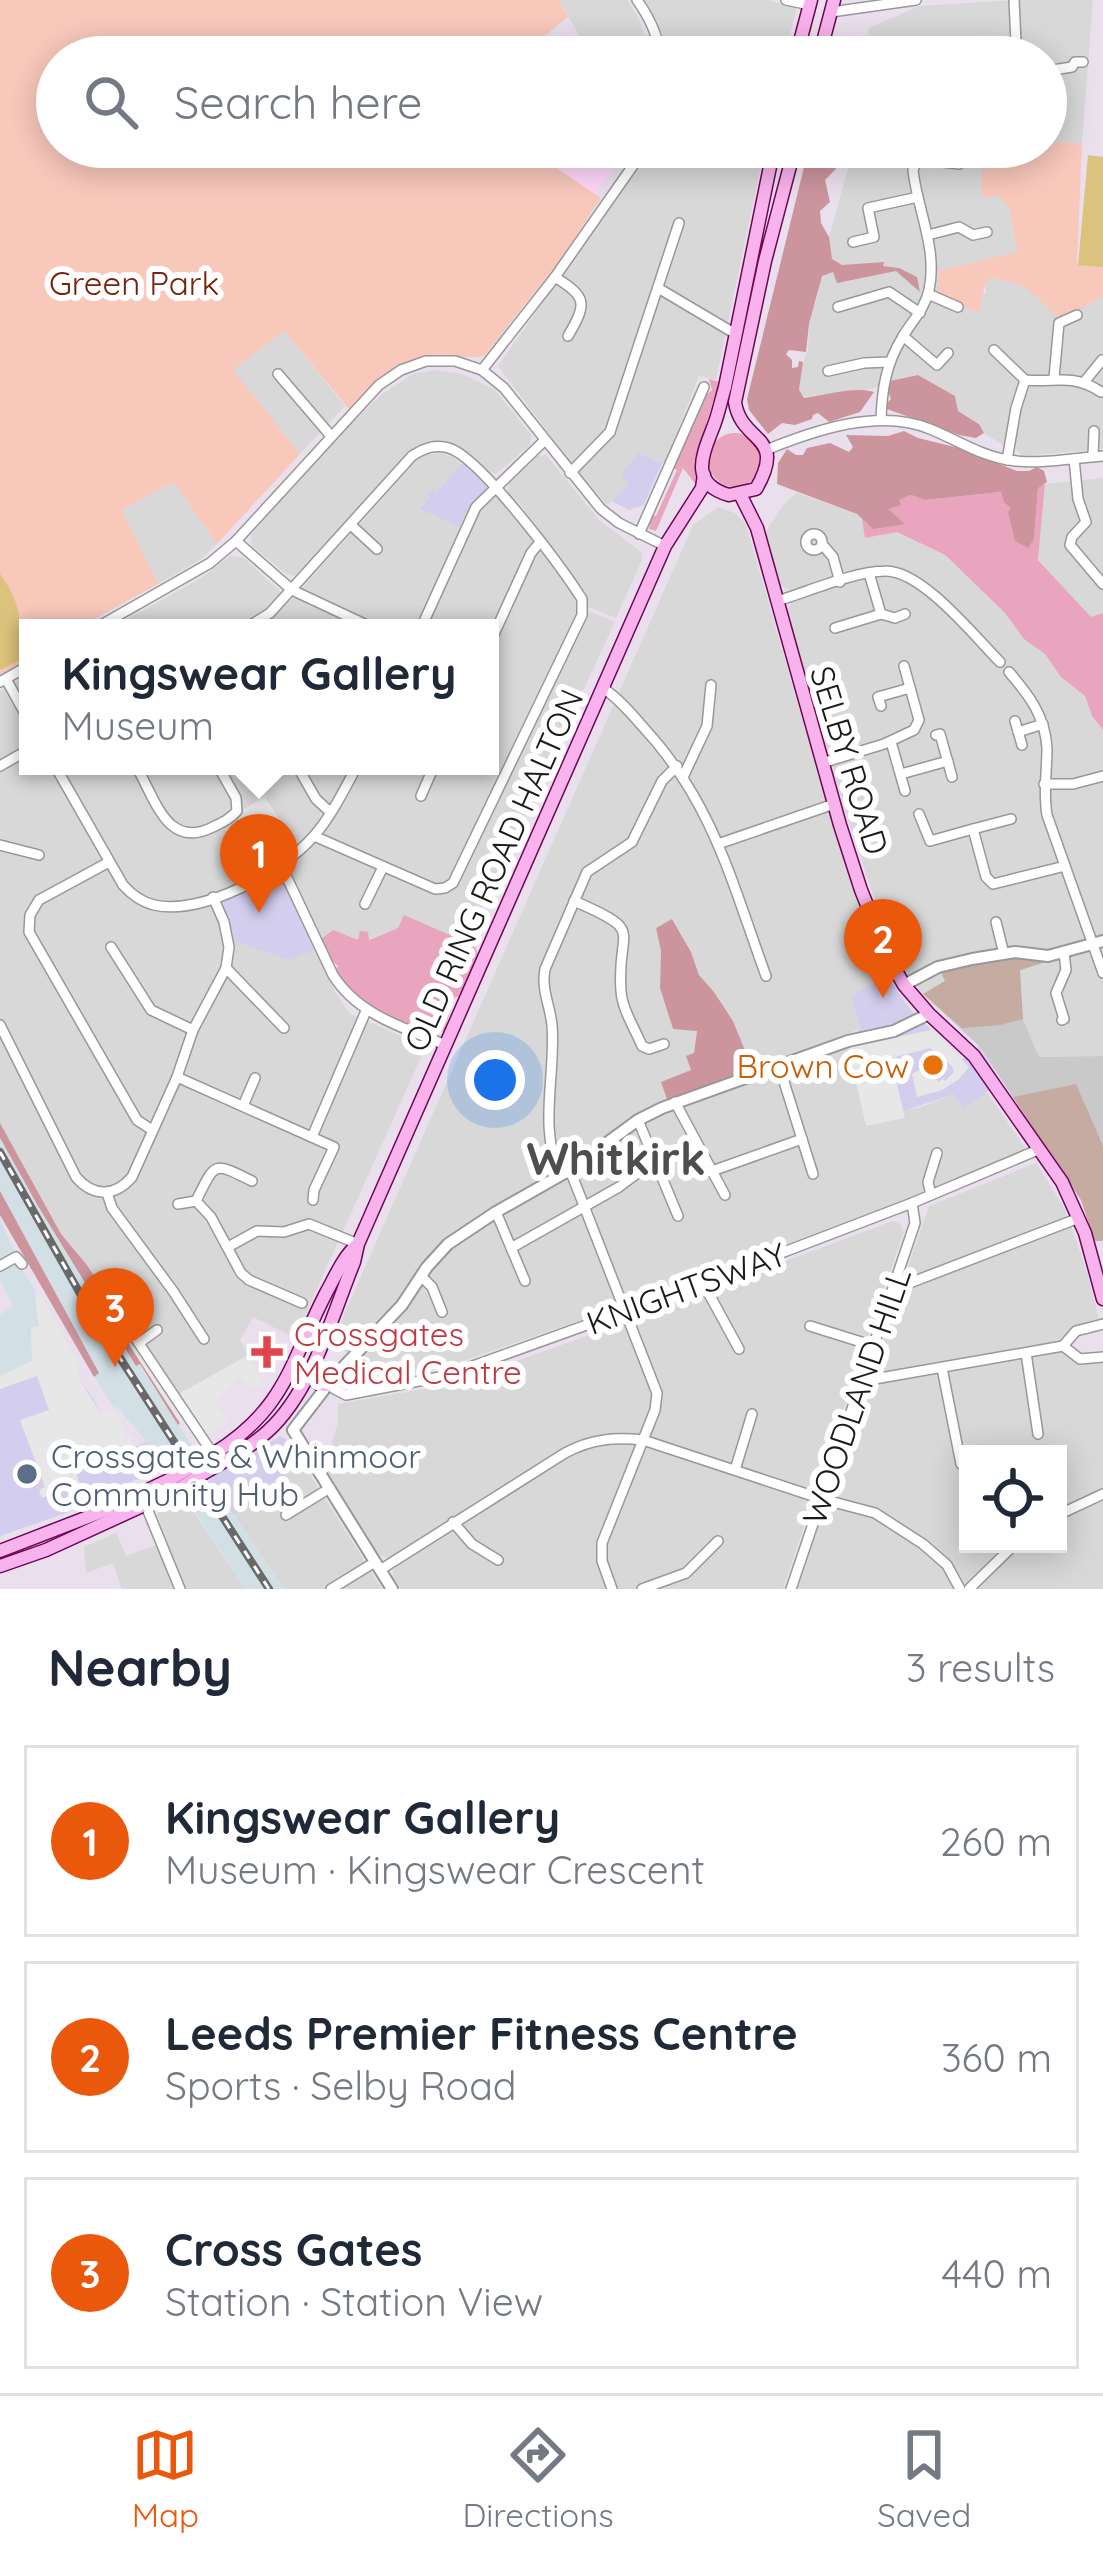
<!DOCTYPE html>
<meta charset="utf-8">
<style>
:root{--surface:#fff;--page:#f6f6f7;--text:#1f2937;--muted:#747a83;--line:#e0e1e3;--accent:#ea580c}
body{margin:0;font-family:Quicksand,sans-serif;background:var(--page);color:var(--text)}
.controls{position:absolute;right:36px;bottom:36px;display:grid;overflow:hidden;border-radius:0px;box-shadow:0 6px 30px #0003}
.controls button{width:108px;height:108px;display:grid;place-items:center;padding:0;border:0;border-bottom:3px solid var(--line);background:var(--surface);color:var(--text);font:60px sans-serif}
.you{position:absolute;left:495px;top:1080px;width:42px;height:42px;margin:-30px;border:9px solid #fff;border-radius:50%;background:#1a73e8;box-shadow:0 0 0 18px #1a73e833}
.badge{display:grid;place-items:center;width:78px;height:78px;border-radius:50%;background:var(--accent);color:#fff;font-size:39px;font-weight:700}
.pin{position:absolute;translate:-50% -99px;filter:drop-shadow(0 3px 6px #0008)}
.pin::after{content:'';position:absolute;top:63px;width:42px;height:36px;background:inherit;clip-path:polygon(0 0,100% 0,50% 100%)}
.popup{position:absolute;left:19px;top:619px;width:480px;height:156px;box-sizing:border-box;display:grid;place-content:center;border-radius:0px;background:var(--surface);filter:drop-shadow(0 3px 9px #0005);font-size:39px;white-space:nowrap;color:var(--muted)}
.popup b{font-size:45px;color:var(--text)}
.popup::after{content:'';position:absolute;left:50%;top:100%;margin-left:-24px;border:24px solid transparent;border-top-color:var(--surface)}
.list{margin:0;padding:0;list-style:none}
h2{display:flex;justify-content:space-between;align-items:center;height:156px;margin:0;padding:0 48px;font-size:51px}
h2 small{font-size:39px;font-weight:400;color:var(--muted)}
.list li{display:grid;grid-template-columns:78px 1fr auto;gap:36px;align-items:center;box-sizing:border-box;height:192px;margin:0 24px 24px;padding:0 24px;border:3px solid var(--line);border-radius:0px}
.list b{display:block;font-size:45px;white-space:nowrap}
.list p{margin:0;font-size:39px;white-space:nowrap;color:var(--muted)}
.list em{font-size:39px;font-style:normal;color:var(--muted)}
.icon{flex:none;width:66px;height:66px;fill:none;stroke:currentColor;stroke-width:2;stroke-linecap:round;stroke-linejoin:round}
.map{position:relative;flex:none;width:1103px;height:1589px;overflow:hidden}
.search{position:absolute;background:var(--surface);box-shadow:0 6px 30px #0003;left:36px;right:36px;top:36px;height:132px;display:flex;align-items:center;gap:30px;box-sizing:border-box;padding:0 42px;border-radius:66px;color:var(--muted);font-size:45px}
.sheet{height:804px;background:var(--surface)}
nav{display:flex;justify-content:space-around;align-items:center;box-sizing:border-box;height:168px;border-top:3px solid var(--line);background:var(--surface);font-size:33px;color:var(--muted)}
nav a{display:grid;justify-items:center;gap:6px}
nav .on{color:var(--accent)}
.map>svg:first-child{display:block}
</style>
<div class="map">
<svg width="1103" height="1589" viewBox="0 0 1103 1589">
<rect width="100%" height="100%" fill="#eae0ed"/>
<g fill="#d8d8d9" fill-rule="evenodd">
<polygon points="559,0 628,0 640,21 651,57 591,57"/>
<polygon points="643,0 768,0 797,8 784,57 666,57 661,30"/>
<polygon points="1014,0 1093,0 1082,143 1046,142 1046,57 867,57 869,28 919,6"/>
<polygon points="653,147 739,147 764,152 716,380 699,376 665,464 638,453 630,482 607,505 565,455 498,366"/>
<polygon points="854,147 982,147 982,197 998,196 1009,207 1017,253 938,271 982,295 986,293 986,281 990,278 1013,281 1028,287 1055,315 1103,296 1103,449 1022,456 1014,447 1004,446 984,433 979,423 958,411 955,396 918,375 890,381 886,386 870,389 803,397 799,390 803,362 808,350 809,324 816,301 829,237"/>
<polygon points="284,330 345,406 300,454 232,371"/>
<polygon points="434,370 463,374 495,390 532,436 529,446 496,474 485,471 453,444 430,441 413,448 295,576 288,575 252,546 251,535 322,452 382,394 413,374"/>
<polygon points="442,453 453,457 501,500 576,598 578,606 615,622 466,942 405,916 398,928 320,958 335,992 350,1014 420,1044 423,1053 295,1338 253,1317 240,1340 248,1355 177,1395 132,1335 87,1265 61,1234 0,1123 0,691 28,676 28,766 490,766 490,628 112,628 201,578 230,556 244,558 290,601 417,460 426,455"/>
<polygon points="546,455 599,520 641,552 642,560 616,618 588,607 584,591 520,504 508,492 509,483 537,456"/>
<polygon points="1103,478 1103,613 1092,618 1038,560 1045,484"/>
<polygon points="173,482 217,544 200,560 158,584 121,511"/>
<polygon points="797,493 857,514 862,519 866,538 897,532 944,555 1005,613 1024,639 1045,654 1061,677 1085,696 1092,716 1103,730 1103,1056 1041,1057 1038,1055 1023,1019 1019,970 938,968 945,981 923,994 907,977 872,892 844,808 787,610 793,600 790,589 780,586 765,532 785,503"/>
<polygon points="718,507 735,513 746,524 838,843 887,975 851,996 860,1029 753,1070 733,1021 714,992 699,975 691,952 673,920 656,927 661,951 660,988 673,1029 697,1030 692,1070 661,1082 667,1099 629,1117 572,1162 561,1160 552,1165 544,1179 494,1206 450,1236 423,1263 401,1301 352,1351 344,1352 335,1343 335,1335 693,525"/>
<polygon points="848,1047 905,1117 903,1111 919,1108 981,1083 1026,1149 898,1202 633,1302 443,1368 348,1387 342,1384 344,1372 401,1312 432,1266 467,1237 577,1173 649,1121 668,1111"/>
<path d="M1036 1163 1065 1209 1087 1272 1099 1319 1072 1327 1060 1341 1063 1354 1079 1365 1103 1362V1589H797L929 1206ZM968 1454H1058V1544H968Z"/>
<polygon points="892,1221 899,1222 904,1231 783,1589 401,1589 393,1577 394,1568 386,1557 378,1554 316,1454 331,1445 338,1423 338,1404 451,1384 598,1332"/>
<polygon points="304,1465 382,1589 284,1589 234,1515 253,1504 260,1489"/>
<polygon points="183,1496 245,1589 122,1589 113,1563 86,1573 84,1547 116,1533 126,1556 166,1541 157,1514"/>
</g>
<g fill="#d4ceee">
<polygon points="638,453 662,463 644,505 629,510 611,501 629,483 621,475"/>
<polygon points="464,462 487,486 486,493 472,507 462,528 420,509 430,497 428,494 433,490 436,493"/>
<polygon points="278,877 283,878 318,949 290,960 237,942 231,942 220,906 226,898"/>
<polygon points="887,975 910,1009 962,1060 979,1046 1001,1082 963,1108 954,1094 904,1111 905,1118 867,1126 848,1047 860,1028 851,996"/>
<polygon points="41,1294 81,1367 78,1376 94,1400 120,1454 146,1442 164,1470 128,1483 127,1492 0,1536 0,1376 32,1361 31,1328 38,1305 35,1298"/>
<polygon points="280,1436 290,1441 304,1465 260,1489 253,1504 234,1515 207,1482 209,1478"/>
</g>
<g fill="#d2e0e6">
<polygon points="0,1138 109,1323 135,1365 139,1364 194,1449 193,1458 210,1480 208,1483 234,1515 284,1589 245,1589 167,1469 164,1470 146,1441 117,1407 114,1408 94,1377 98,1373 0,1191"/>
<polygon points="0,1218 19,1263 36,1292 34,1294 38,1305 39,1327 32,1362 0,1376 0,1314 13,1307 0,1280"/>
</g>
<polygon fill="#ffd7fa" points="525,147 628,147 595,194"/>
<polygon fill="#c9c9c9" points="1042,956 1045,962 1019,971 1023,1019 1038,1055 1041,1057 1103,1056 1103,1241 1095,1241 1081,1200 979,1046 923,994 945,981 938,967"/>
<g fill="#e8a5bd">
<polygon points="709,379 719,382 696,457 697,486 683,468 656,531 649,529 651,515 656,516 677,470 671,467 704,397 712,390"/>
<circle cx="735" cy="460" r="27"/>
<polygon points="1045,484 1038,560 1091,617 1103,613 1103,730 1092,716 1085,696 1061,677 1045,654 1024,639 1005,613 945,555 897,532 865,538 862,519 873,528 904,523 887,509 899,500 911,495 925,500 1001,492 1034,539 1038,487"/>
<path d="M404 915 466 942 473 928 472 942 480 957 458 997H455L444 1031 440 1032 430 1028 427 1034C392 1018 355 1006 336 970L338 966 330 959 321 939 333 930 358 940 360 931 368 932 369 940 398 928Z"/>
</g>
<g fill="#cc959e">
<path d="M809 147 847 148C842 163 835 170 825 180L830 202 820 211 821 223 829 237 832 259 842 265 884 262 883 266 899 268 917 277 920 292 896 271 837 283 833 272 822 276 809 324 806 352 789 350 786 354 792 360V368L798 367 799 361 803 362 799 390 804 398C826 395 854 386 874 392L860 412 829 422 818 413 813 415 812 419 795 425 782 423 768 434 749 410 747 399Z"/>
<polygon points="918,375 955,396 958,411 979,424 984,433 976,438 959,435 887,409 885,405 891,399 886,386 890,381"/>
<polygon points="904,431 918,438 959,448 1017,471 1029,471 1037,467 1044,471 1047,482 1038,488 1034,539 1028,548 1015,541 1008,512 1011,508 1004,502 1001,492 925,500 911,495 899,500 901,505 888,509 905,524 873,529 857,514 777,484 778,463 787,449 796,455 803,455 807,448 830,443 849,452 853,447 846,435 888,436"/>
<polygon points="672,919 691,952 699,975 714,992 733,1021 753,1070 667,1099 661,1082 691,1070 686,1056 694,1053 697,1031 673,1029 660,988 661,951 656,928"/>
<polygon points="0,1123 61,1234 87,1265 132,1335 126,1340 180,1423 178,1425 140,1364 136,1366 38,1206 0,1138"/>
<polygon points="0,1191 99,1373 94,1377 0,1215"/>
</g>
<g fill="#c5aba1">
<polygon points="1042,956 1045,962 1020,970 1023,1019 1000,1025 962,1028 923,994 945,981 938,967 972,959"/>
<polygon points="1076,1084 1103,1146 1103,1241 1095,1241 1081,1200 1013,1097"/>
</g>
<g fill="#f8c8bb">
<path d="M0 0H559L568 17 519 57H57V147H525L601 198 560 260 485 355C471 360 462 356 447 355 404 352 377 382 349 409L284 331 233 370 300 454 217 544 173 482 122 510 158 584 78 628H28V666L0 682Z"/>
<path d="M1046 142 1082 143 1077 264 1103 267V296L1066 317 1055 316C1032 291 1025 282 990 278L986 281 979 314 938 292V271L1017 252 1009 207 998 196 982 197V147H1046Z"/>
</g>
<g fill="#dcc37d">
<polygon points="1088,155 1103,157 1103,267 1078,265"/>
<path d="M0 574C21 602 22 625 22 659L0 670Z"/>
</g>
<g fill="#e7e7e7">
<polygon points="265,797 296,844 286,852 270,823 259,828 256,825 248,829 249,833 244,836 258,869 244,877 225,830 236,824 244,809"/>
<polygon points="932,1030 969,1067 959,1079 942,1090 917,1097 912,1074 923,1068 939,1082 942,1079 945,1081 954,1072 952,1066 930,1048 860,1066 863,1083 895,1076 905,1118 866,1126 848,1047"/>
<polygon points="41,1294 81,1367 78,1376 101,1414 114,1410 122,1421 120,1423 127,1437 131,1436 135,1446 94,1463 91,1458 81,1462 83,1467 75,1470 80,1484 42,1498 39,1490 45,1487 20,1420 49,1410 37,1376 0,1389 0,1376 32,1361 31,1328 39,1326 35,1298"/>
<polygon points="135,1333 177,1395 244,1358 246,1362 250,1361 263,1383 254,1390 238,1377 214,1404 230,1421 206,1434 208,1437 200,1443 186,1421 180,1423 126,1339"/>
</g>
<g fill="none" stroke-linecap="round" stroke-linejoin="round">
<g stroke="#989898" stroke-width="12">
<g id="minor">
<path d="M637 0C650 18 658 35 661 57"/>
<polyline points="786,0 810,5"/>
<polyline points="1014,0 1016,43 1023,57"/>
<polyline points="831,12 916,0"/>
<polyline points="1046,71 1072,67 1075,62 1083,62"/>
<polyline points="879,151 879,155 898,153 916,163"/>
<polyline points="928,235 959,227 973,235 987,232"/>
<polyline points="853,242 874,237 868,208 918,197"/>
<path d="M555 277C586 297 588 302 568 336"/>
<polyline points="658,288 734,333"/>
<polyline points="928,294 958,307"/>
<polyline points="838,307 889,292 920,313"/>
<polyline points="903,336 937,365 948,353"/>
<polyline points="994,350 1025,380"/>
<polyline points="482,370 555,277 646,147"/>
<polyline points="828,371 864,363 889,362"/>
<polyline points="278,374 331,436"/>
<polyline points="1054,378 1059,323 1077,315"/>
<polyline points="1085,381 1102,360"/>
<path d="M881 419C882 389 886 364 902 338 911 322 925 309 929 290 938 249 917 209 913 170L916 163 927 160 959 164"/>
<path d="M766 450C815 430 879 408 930 429 957 440 981 456 1009 460 1040 465 1072 458 1103 456"/>
<polyline points="1093,456 1094,431"/>
<polyline points="1074,459 1078,499 1086,522 1072,537 1070,545 1103,584"/>
<path d="M1007 460 1016 408 1025 380C1055 383 1073 373 1101 392"/>
<polyline points="570,473 610,432 679,223"/>
<polyline points="351,525 377,549"/>
<polyline points="639,534 704,387"/>
<circle cx="814" cy="542" r="8"/>
<polyline points="236,541 292,590 373,628"/>
<polyline points="822,544 833,557 840,582"/>
<path d="M777 601C807 592 855 571 885 571 922 570 975 637 1000 662"/>
<polyline points="881,614 895,618 905,614"/>
<polyline points="96,628 210,563 236,541 379,385 401,370 426,361 455,361 482,370 504,388 601,509 619,523 665,546"/>
<path d="M246 628 270 613 412 456C424 448 435 444 449 448 481 458 562 568 582 599V615L453 883 445 888 435 889 314 836"/>
<polyline points="421,628 476,507 545,440"/>
<polyline points="835,628 881,614 869,573"/>
<polyline points="490,643 531,553 540,542"/>
<path d="M1009 672C1029 695 1045 716 1047 748 1047 771 1043 792 1047 815L1103 973"/>
<polyline points="6,679 28,719"/>
<polyline points="0,682 28,666"/>
<path d="M603 688C618 698 631 713 643 727 713 802 732 883 766 976"/>
<polyline points="881,706 878,697 910,688"/>
<polyline points="1015,721 1022,745"/>
<polyline points="1018,732 1043,724"/>
<polyline points="936,735 940,734 952,777"/>
<polyline points="891,742 905,791"/>
<polyline points="822,763 884,744 914,730 919,720 904,666"/>
<polyline points="0,766 28,750"/>
<path d="M55 766 123 885C132 895 141 902 154 905 202 916 282 872 313 837 331 817 344 790 357 766"/>
<path d="M136 766C156 800 167 850 213 827 223 822 230 819 237 811L236 798 218 766"/>
<polyline points="297,766 316,799 330,812"/>
<polyline points="901,774 948,761"/>
<polyline points="684,775 707,726 711,685"/>
<polyline points="1044,784 1073,784 1103,776"/>
<polyline points="421,796 434,766"/>
<polyline points="919,814 930,841 973,829 986,877 993,884 1065,866"/>
<polyline points="973,829 1011,819"/>
<polyline points="718,844 834,804"/>
<polyline points="0,845 39,855"/>
<polyline points="109,862 39,900 30,915 29,932 137,1120 152,1130"/>
<path d="M281 865 333 975C358 1015 404 1028 446 1045"/>
<path d="M574 901C648 933 616 927 621 991 622 1009 635 1029 642 1046L649 1049 664 1044"/>
<polyline points="365,904 383,867"/>
<polyline points="996,922 1004,954"/>
<polyline points="111,947 151,1010 193,1030"/>
<polyline points="226,968 284,1028"/>
<polyline points="1062,1020 1064,1019 1056,993 1066,970 1064,953"/>
<path d="M0 1025 76 1177C93 1197 115 1197 132 1177L177 1077 193 1030 226 968 229 947 224 922 213 897"/>
<polyline points="779,1066 813,1174"/>
<polyline points="177,1077 334,1147 314,1190 313,1200"/>
<polyline points="675,1102 725,1195"/>
<polyline points="243,1106 255,1078"/>
<polyline points="638,1120 678,1216"/>
<polyline points="312,1137 366,1011"/>
<polyline points="570,1170 657,1393 655,1410 602,1543 602,1561 612,1589"/>
<polyline points="712,1171 802,1139"/>
<path d="M560 1175C538 1127 556 1075 552 1025 550 1005 541 990 545 969L587 872 632 842 662 781 677 766"/>
<polyline points="107,1193 112,1208 173,1291 204,1339"/>
<polyline points="931,1195 928,1182 937,1153"/>
<polyline points="196,1201 211,1217 241,1273 249,1280 302,1303"/>
<path d="M178 1204 196 1201C216 1161 213 1162 252 1181"/>
<polyline points="496,1212 525,1281"/>
<polyline points="228,1247 257,1231 284,1232 309,1224 358,1244"/>
<polyline points="511,1248 619,1187 639,1172 656,1166"/>
<polyline points="0,1266 16,1257 22,1264"/>
<polyline points="421,1276 432,1287 442,1312"/>
<polyline points="703,1283 739,1349"/>
<polyline points="894,1289 1079,1218"/>
<polyline points="137,1309 125,1318 130,1330 213,1454"/>
<polyline points="810,1326 874,1346"/>
<polyline points="139,1343 157,1330"/>
<polyline points="1063,1346 1080,1359 1103,1357"/>
<polyline points="1026,1353 1038,1434"/>
<polyline points="942,1368 961,1464"/>
<polyline points="863,1381 1063,1346 1076,1331 1103,1324"/>
<polyline points="327,1385 346,1395 445,1376 703,1283 912,1203 1040,1149"/>
<polyline points="735,1470 752,1414"/>
<polyline points="146,1506 180,1589"/>
<polyline points="286,1515 330,1488"/>
<polyline points="1058,1515 1103,1494"/>
<polyline points="453,1522 472,1544 498,1560"/>
<path d="M380 1570 565 1453C591 1439 614 1437 643 1440L822 1499 875 1513 923 1544 947 1565 960 1589"/>
<polyline points="331,1589 375,1562"/>
<polyline points="642,1589 686,1573 718,1541"/>
<polyline points="791,1589 915,1223 912,1203"/>
<polyline points="969,1589 1015,1544"/>
</g>
</g>
<g stroke="#989898" stroke-width="14">
<g id="tertiary">
<polyline points="904,985 938,967 972,959 1015,952 1048,956 1103,941"/>
<polyline points="392,1589 293,1430 333,1378 402,1305 427,1267 448,1244 496,1212 570,1170 638,1120 662,1108 848,1041 894,1031 929,1014"/>
</g>
</g>
<g stroke="#6e0556" stroke-width="15">
<g id="secondary">
<polyline points="796,57 811,0"/>
<polyline points="819,57 834,0"/>
<path d="M774 147 725 387C721 400 719 412 714 425 704 452 687 483 729 495L756 489C788 434 741 444 735 402L765 261 795 147"/>
<polyline points="740,494 757,528 840,825 861,890 887,955 904,985 929,1014 974,1056 1062,1182 1085,1233 1103,1299"/>
<polyline points="304,1370 319,1384 327,1385"/>
<path d="M218 1461 213 1454C286 1409 290 1363 326 1293 335 1277 343 1257 357 1245"/>
<path d="M204 1473C226 1460 250 1448 268 1431 312 1391 332 1316 354 1262L358 1244 665 546 702 488 704 475"/>
<polyline points="0,1551 106,1510 171,1479"/>
<polyline points="0,1566 46,1550 175,1491"/>
</g>
</g>
<use href="#minor" stroke="#fff" stroke-width="9"/>
<use href="#tertiary" stroke="#fff" stroke-width="10"/>
<use href="#secondary" stroke="#f8b2ec" stroke-width="12"/>
<g stroke="#696969" stroke-width="8">
<polyline id="rail" points="0,1152 91,1313 269,1589"/>
</g>
<use href="#rail" stroke="#fff" stroke-width="3" stroke-dasharray="9" stroke-linecap="butt"/>
<g stroke="#6e0556" stroke-width="15" stroke-linecap="butt">
<g id="secondary-bridge">
<polyline points="171,1479 213,1454"/>
<polyline points="175,1491 204,1473"/>
</g>
</g>
<use href="#secondary-bridge" stroke="#f8b2ec" stroke-width="12"/>
</g>
<circle fill="#e8710a" stroke="#fff" stroke-width="4.5" cx="933" cy="1065" r="12"/>
<path fill="#e0444e" stroke="#fff" stroke-width="4.5" d="M261 1334h12v12h12v12h-12v12h-12v-12h-12v-12h12z"/>
<circle fill="#5c6f8a" stroke="#fff" stroke-width="4.5" cx="27" cy="1474" r="12"/>
<g text-anchor="middle" dominant-baseline="central" stroke-width="12" stroke-linejoin="round" paint-order="stroke">
<g font-size="33" fill="#76220c" stroke="#fff">
<text x="134" y="282">Green Park</text>
</g>
<g font-size="33" fill="#1b1b1b" stroke="#fff">
<text transform="translate(850 760) rotate(73)">SELBY ROAD</text>
<text transform="translate(493 870) rotate(-66)">OLD RING ROAD HALTON</text>
<text transform="translate(686 1288) rotate(-20)">KNIGHTSWAY</text>
<text transform="translate(856 1396) rotate(-71)">WOODLAND HILL</text>
</g>
<g font-size="33" fill="#c56008" stroke="#fff" text-anchor="end">
<text x="909" y="1065">Brown Cow</text>
</g>
<g font-size="33" fill="#be3a42" stroke="#fff" text-anchor="start">
<text x="294" y="1333">Crossgates<tspan x="294" dy="38">Medical Centre</tspan></text>
</g>
<g font-size="33" fill="#4e5e75" stroke="#fff" text-anchor="start">
<text x="51" y="1455">Crossgates &amp; Whinmoor<tspan x="51" dy="38">Community Hub</tspan></text>
</g>
<g font-size="45" font-weight="bold" fill="#4e4e4e" stroke="#fff">
<text x="616" y="1158">Whitkirk</text>
</g>
</g>
</svg>
<div class="controls">
<button><svg class="icon" aria-label="locate" viewBox="0 0 24 24"><circle cx="12" cy="12" r="6"/><path d="M12 2v4M12 18v4M2 12h4M18 12h4"/></svg></button>
</div>
<div class="you"></div>
<div class="pin badge" style="left:259px;top:913px">1</div>
<div class="popup"><b>Kingswear Gallery</b>Museum</div>
<div class="pin badge" style="left:883px;top:998px">2</div>
<div class="pin badge" style="left:115px;top:1367px">3</div>
<div class="search"><svg class="icon" aria-label="search" viewBox="0 0 24 24"><circle cx="10" cy="10" r="6"/><path d="M15 15l6 6"/></svg>Search here</div>
</div>
<section class="sheet">
<h2>Nearby<small>3 results</small></h2>
<ul class="list">
<li><span class="badge">1</span><div><b>Kingswear Gallery</b><p>Museum · Kingswear Crescent</p></div><em>260 m</em></li>
<li><span class="badge">2</span><div><b>Leeds Premier Fitness Centre</b><p>Sports · Selby Road</p></div><em>360 m</em></li>
<li><span class="badge">3</span><div><b>Cross Gates</b><p>Station · Station View</p></div><em>440 m</em></li>
</ul>
</section>
<nav>
<a class="on"><svg class="icon" aria-label="map" viewBox="0 0 24 24"><path d="M3 6l6-2 6 2 6-2v14l-6 2-6-2-6 2zM9 4v14M15 6v14"/></svg>Map</a>
<a><svg class="icon" aria-label="directions" viewBox="0 0 24 24"><path d="M12 3l9 9-9 9-9-9zM9 14v-3h6M13 9l2 2-2 2"/></svg>Directions</a>
<a><svg class="icon" aria-label="saved" viewBox="0 0 24 24"><path d="M7 4h10v16l-5-4-5 4z"/></svg>Saved</a>
</nav>
